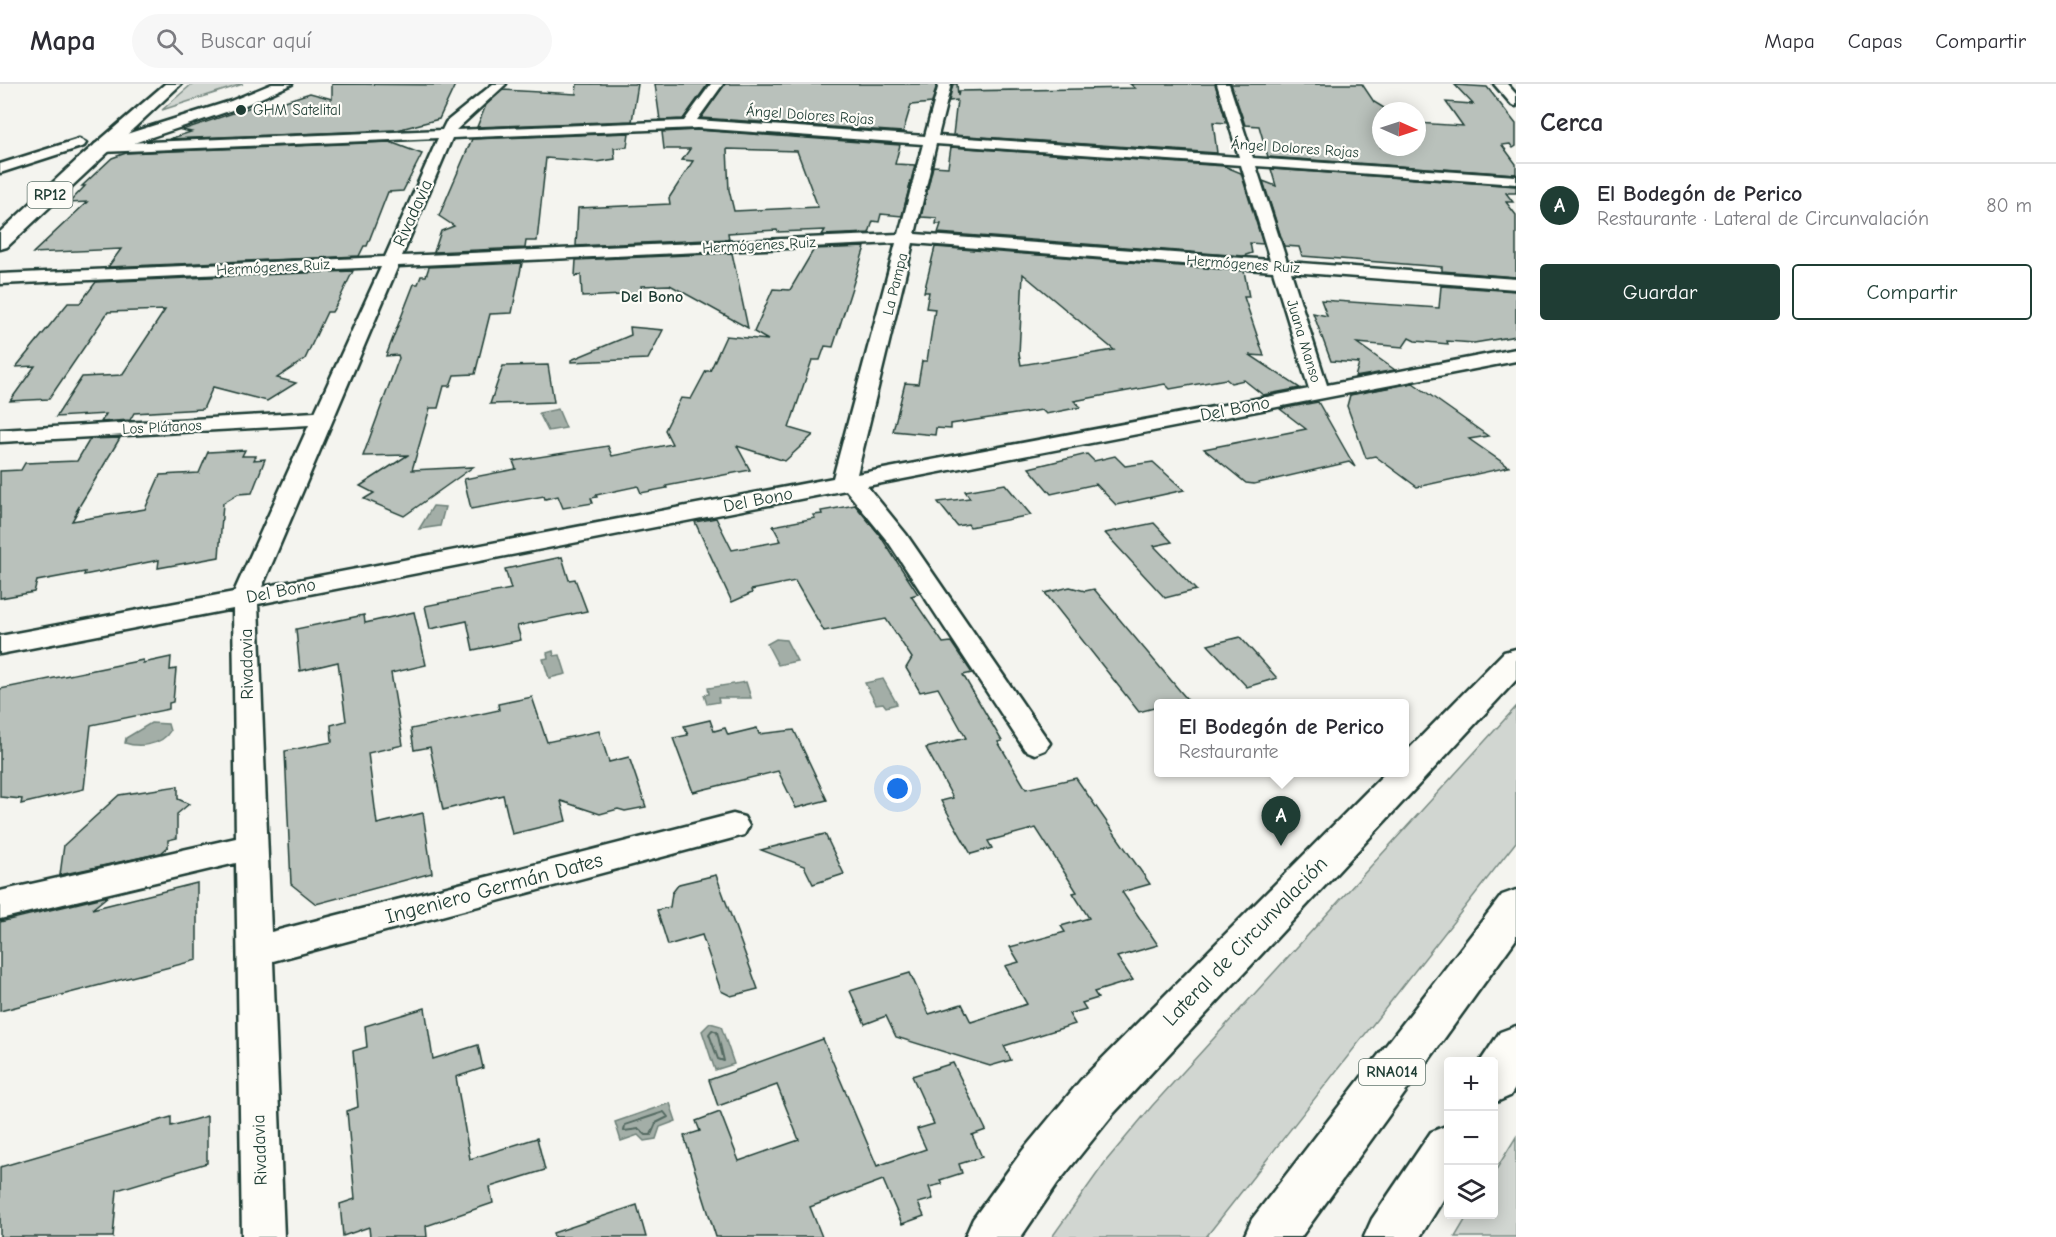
<!DOCTYPE html>
<html lang="es">
<meta charset="utf-8">
<style>
:root{--surface:#fff;--page:#f7f7f7;--text:#2b2b33;--muted:#7c7c81;--line:#e1e1e2;--accent:#1f3d34}
body{margin:0;font-family:"Comic Neue",sans-serif;background:var(--page);color:var(--text)}
.controls{position:absolute;right:18px;bottom:18px;display:grid;overflow:hidden;border-radius:6px;box-shadow:0 3px 15px #0003}
.controls button{width:54px;height:54px;display:grid;place-items:center;padding:0;border:0;border-bottom:2px solid var(--line);background:var(--surface);color:var(--text);font:30px sans-serif}
.compass{position:absolute;left:1372px;top:18px;width:54px;height:54px;border-radius:50%;background:var(--surface);box-shadow:0 3px 15px #0003;rotate:93deg}
.you{position:absolute;left:898px;top:705px;width:21px;height:21px;margin:-15px;border:4px solid #fff;border-radius:50%;background:#1a73e8;box-shadow:0 0 0 9px #1a73e833}
.badge{display:grid;place-items:center;width:39px;height:39px;border-radius:50%;background:var(--accent);color:#fff;font-size:20px;font-weight:700}
.pin{position:absolute;translate:-50% -50px;filter:drop-shadow(0 2px 3px #0008)}
.pin::after{content:'';position:absolute;top:32px;width:21px;height:18px;background:inherit;clip-path:polygon(0 0,100% 0,50% 100%)}
.popup{position:absolute;left:1154px;top:615px;width:255px;height:78px;box-sizing:border-box;display:grid;place-content:center;border-radius:6px;background:var(--surface);filter:drop-shadow(0 2px 4px #0005);font-size:20px;white-space:nowrap;color:var(--muted)}
.popup b{font-size:22px;color:var(--text)}
.popup::after{content:'';position:absolute;left:50%;top:100%;margin-left:-12px;border:12px solid transparent;border-top-color:var(--surface)}
.list{margin:0;padding:0;list-style:none}
h2{display:flex;justify-content:space-between;align-items:center;height:78px;margin:0;padding:0 24px;font-size:26px}
h2 small{font-size:20px;font-weight:400;color:var(--muted)}
.list li{display:grid;grid-template-columns:39px 1fr auto;gap:18px;align-items:center;box-sizing:border-box;height:84px;padding:0 24px;border-top:2px solid var(--line)}
.list b{display:block;font-size:22px;white-space:nowrap}
.list p{margin:0;font-size:20px;white-space:nowrap;color:var(--muted)}
.list em{font-size:20px;font-style:normal;color:var(--muted)}
.actions{display:flex;gap:12px;padding:18px 24px}
.actions a{flex:1;padding:14px 0;border:2px solid var(--accent);border-radius:6px;text-align:center;font-size:21px;color:var(--accent)}
.actions .main{background:var(--accent);color:#fff}
.icon{flex:none;width:33px;height:33px;fill:none;stroke:currentColor;stroke-width:2;stroke-linecap:round;stroke-linejoin:round}
.map{position:relative;flex:none;width:1516px;height:1153px;overflow:hidden}
header{display:flex;align-items:center;gap:36px;box-sizing:border-box;height:84px;padding:0 30px;background:var(--surface);border-bottom:2px solid var(--line)}
header strong{font-size:28px}
nav{display:flex;gap:33px;margin-inline-start:auto;font-size:21px}
.search{width:420px;height:54px;background:var(--page);display:flex;align-items:center;gap:15px;box-sizing:border-box;padding:0 21px;border-radius:33px;color:var(--muted);font-size:22px}
main{display:flex}
aside{flex:1;background:var(--surface)}
.map>svg:first-child{display:block}
</style>
<header>
<strong>Mapa</strong>
<div class="search"><svg class="icon" aria-label="search" viewBox="0 0 24 24"><circle cx="10" cy="10" r="6"/><path d="M15 15l6 6"/></svg>Buscar aquí</div>
<nav><a>Mapa</a><a>Capas</a><a>Compartir</a></nav>
</header>
<main>
<div class="map">
<svg width="1516" height="1153" viewBox="0 0 1516 1153">
<rect width="100%" height="100%" fill="#f4f4ef"/>
<filter id="ink" filterUnits="userSpaceOnUse"><feTurbulence type="fractalNoise" baseFrequency=".0167" numOctaves="2"/><feDisplacementMap in="SourceGraphic" scale="12" xChannelSelector="R" yChannelSelector="G"/><feConvolveMatrix kernelMatrix="1 2 1 2 8 2 1 2 1" color-interpolation-filters="sRGB"/></filter>
<g filter="url(#ink)">
<g fill="#d1d6d1" stroke="#788a82" stroke-width="1.5">
<polygon points="192,0 243,0 162,26"/>
<polygon points="1516,623 1516,758 1206,1153 1052,1153 1106,1077 1152,1022"/>
<polygon points="1516,1053 1516,1153 1455,1153 1468,1131 1494,1130 1494,1089"/>
</g>
<g fill="#a3aea7" stroke="#6e8179" stroke-width="1.5">
<polygon points="558,325 566,344 548,347 539,329"/>
<polygon points="433,422 445,423 440,442 419,445"/>
<polygon points="776,555 786,556 797,577 778,581 767,560"/>
<polygon points="553,567 554,572 560,571 566,590 549,594 543,575 548,574 547,569"/>
<polygon points="883,595 897,620 886,623 883,619 876,620 865,599"/>
<polygon points="746,598 751,614 718,614 719,618 707,620 704,611 709,610 708,604"/>
<path d="M151 639 168 640 170 647C162 661 139 664 125 659L126 654Z"/>
<polygon points="710,939 721,942 734,980 715,986 702,947"/>
<polygon points="670,1019 676,1037 660,1043 656,1055 644,1057 638,1051 621,1057 615,1038"/>
</g>
<g fill="none" stroke-linecap="round" stroke-linejoin="round">
<g stroke="#546a62" stroke-width="2">
<polygon points="712,946 717,948 724,977 718,975 709,950"/>
<polygon points="664,1028 668,1033 656,1039 651,1051 646,1051 639,1045 624,1047 625,1041"/>
</g>
</g>
<g fill="#b9c1bb" stroke="#1f3d34" stroke-width="1.5" fill-rule="evenodd">
<polygon points="332,0 455,1 439,35 397,46 169,55 191,48 182,46 251,23 260,25 310,9 332,15"/>
<polygon points="577,0 638,0 632,37 477,43 486,21 503,6 576,10"/>
<polygon points="655,0 708,0 683,35 660,36"/>
<polygon points="725,0 937,0 932,19 911,21 903,48 701,34"/>
<polygon points="953,0 957,0 958,12 959,7 1135,4 1130,0 1215,0 1227,39 1213,38 1217,69 953,51 957,16 949,17"/>
<polygon points="1231,0 1362,0 1374,18 1389,27 1381,27 1381,63 1417,63 1417,39 1463,42 1446,18 1473,20 1455,1 1487,3 1516,40 1516,62 1513,64 1510,60 1502,61 1516,80 1516,90 1268,73 1259,42 1245,41"/>
<path d="M697 46 900 61 895 80 915 81 902 132 881 130 879 138 873 137 869 149 822 151 825 146 778 148 777 146 728 149 729 155 576 162 578 124 670 120 669 114 693 77 682 76 690 65H664L662 48ZM727 65 797 67 818 123 734 127 729 106Z"/>
<polygon points="629,49 627,63 614,64 615,75 596,78 546,74 537,157 526,157 525,164 434,168 441,147 454,142 439,132 472,55"/>
<polygon points="390,58 422,70 403,107 388,108 367,162 364,162 359,172 108,183 121,165 33,169 87,118 69,119 85,102 82,102 112,74 126,69"/>
<polygon points="951,63 1224,82 1241,89 1263,160 1250,159 1252,169 1243,172 938,149 941,140 936,140 937,134 921,133 933,82 948,83"/>
<polygon points="1271,85 1516,102 1516,109 1506,109 1513,118 1506,118 1516,131 1516,193 1442,187 1442,183 1302,172 1299,163 1284,162 1263,97 1276,102"/>
<polygon points="865,163 833,263 825,262 820,276 812,276 789,344 813,351 785,377 737,362 750,386 666,402 667,404 641,409 638,402 596,411 597,413 591,414 593,419 563,424 558,412 545,415 544,412 471,425 464,395 516,385 513,377 608,362 612,372 672,360 665,346 681,314 691,315 706,287 710,287 726,252 768,256 754,248 773,205 790,206 814,165"/>
<path d="M935 163 1244 187 1249 213H1244L1264 272 1250 271 1300 304 1263 311 1244 296 1231 299 1226 295 1170 305 1165 300 1074 317 1081 323 1046 330 1042 326 951 340V345L936 344 935 351 893 347 905 299 918 300 922 277H927L935 225 926 224 929 208H924ZM1023 190 1114 266 1021 281 1019 270Z"/>
<polygon points="732,169 748,244 670,201 641,202 642,210 582,213 581,191 575,192 576,176"/>
<polygon points="522,179 512,229 490,230 475,290 454,291 450,302 444,302 438,324 430,324 412,386 473,383 404,432 364,415 374,409 360,402 408,371 363,372 399,274 398,271 386,272 414,200 418,200 421,192 426,192 429,183"/>
<polygon points="353,187 338,218 332,228 327,228 305,275 277,294 296,299 267,317 213,303 203,325 134,329 130,336 101,338 106,330 56,333 82,293 122,291 165,226 108,228 49,315 10,317 35,282 16,283 68,219 80,219 96,198"/>
<polygon points="1441,202 1516,207 1516,252 1474,259 1447,257 1448,260 1415,257 1409,254 1403,263 1357,259 1395,286 1355,293 1359,279 1331,277 1313,229 1327,232 1321,216 1439,224"/>
<polygon points="630,243 663,246 648,275 571,278 571,276 631,251"/>
<polygon points="548,281 554,318 490,320 503,282"/>
<polygon points="1413,299 1488,352 1469,355 1509,383 1417,403 1375,372 1366,374 1347,322 1350,311"/>
<polygon points="1318,318 1355,383 1349,378 1254,400 1246,399 1204,365 1306,345 1280,325"/>
<polygon points="120,354 77,426 79,425 72,437 145,425 160,391 199,389 208,368 245,366 242,372 256,372 254,376 265,375 252,409 238,410 223,419 219,473 158,484 159,476 84,491 85,488 37,497 34,508 0,514 0,387 21,386 25,379 77,377 90,355"/>
<polygon points="1087,370 1094,377 1115,372 1125,382 1153,378 1184,406 1116,421 1096,400 1051,410 1029,384"/>
<polygon points="1005,400 1031,431 970,443 968,440 957,442 938,418 970,414 965,407"/>
<polygon points="855,421 879,450 918,510 911,512 943,559 951,558 972,589 963,591 1002,657 998,658 1026,705 1076,694 1150,800 1122,808 1158,861 1117,873 1133,896 1094,908 1098,914 1082,919 1086,925 1069,930 1075,940 1004,962 1011,976 990,982 896,953 886,932 865,940 850,907 910,889 929,930 962,920 971,938 1027,920 1005,882 1019,878 1010,863 1065,848 1061,842 1089,834 1073,809 1077,808 1036,744 988,757 992,764 971,770 941,717 953,714 926,664 966,654 938,604 920,608 906,584 912,574 886,535 824,547 795,497 751,506 752,509 732,518 695,438 716,434 732,466 781,457 773,442 815,434 813,431 822,430 821,427"/>
<polygon points="1154,439 1172,458 1154,462 1196,506 1165,514 1105,449"/>
<polygon points="562,473 569,496 575,495 587,527 517,542 521,556 473,566 467,537 430,545 425,522 511,505 505,485"/>
<polygon points="1070,503 1085,507 1094,505 1191,620 1158,620 1158,623 1139,628 1045,509"/>
<polygon points="414,528 426,581 391,589 403,661 368,669 377,740 423,729 432,789 316,820 291,800 285,667 332,658 331,641 346,637 338,578 300,587 296,545 364,531 365,539"/>
<polygon points="1240,553 1277,594 1247,603 1208,561"/>
<polygon points="171,573 170,586 176,585 173,618 169,619 169,625 91,641 84,705 21,720 22,715 0,713 0,605 143,576 143,579"/>
<polygon points="532,613 547,658 599,647 609,678 629,673 646,723 625,727 618,725 600,730 561,717 566,737 512,750 503,711 443,726 430,663 414,666 411,645 499,626 498,620"/>
<polygon points="710,636 714,647 725,644 728,651 757,644 759,650 794,646 827,716 796,724 778,687 693,708 673,654 688,651 684,642"/>
<polygon points="178,702 178,715 189,720 177,730 177,754 168,756 168,763 161,769 60,791 64,761 119,711"/>
<polygon points="825,750 844,790 813,800 804,782 761,766"/>
<polygon points="716,791 758,905 731,912 721,907 702,851 668,861 657,826 670,823 672,809 679,800"/>
<polygon points="197,799 197,876 0,927 0,838 108,812 92,825"/>
<polygon points="425,924 433,975 478,961 483,984 456,993 470,1075 537,1054 545,1086 490,1103 493,1119 426,1142 427,1153 370,1153 369,1143 343,1152 340,1120 355,1115 347,1027 358,1023 353,967 367,963 365,942"/>
<polygon points="823,955 877,1082 926,1065 917,1045 934,1040 912,992 953,979 986,1046 972,1051 982,1073 959,1080 962,1089 940,1096 942,1100 929,1103 933,1115 918,1119 924,1132 902,1140 883,1096 810,1123 822,1153 716,1153 684,1052 700,1047 696,1037 720,1028 739,1077 799,1056 777,1001 718,1022 709,996"/>
<polygon points="207,1032 207,1079 117,1106 113,1153 0,1153 0,1083 171,1033 171,1042"/>
<polygon points="637,1121 646,1153 554,1153 553,1149"/>
</g>
<g fill="none" stroke-linecap="round" stroke-linejoin="round">
<g stroke="#1f3d34" stroke-width="5">
<g id="minor">
<path d="M493 0H506L456 46 684 37 711 0H723L697 36 925 52 939 0H951L938 52 1239 73 1217 0H1229L1253 74 1516 92V100L1256 82 1287 178 1516 195V205L1291 188 1327 301 1516 265V277L867 402 906 450 1045 652 1050 659 1045 666 1035 670 1025 666 889 459 846 406 258 520 271 848 733 730 744 733 749 742 744 751 733 754 273 877 284 1153H242L236 779 0 835V807L236 754 233 525 0 570V552L234 508 309 341 0 358V346L315 328 381 183 0 200V190L385 173 438 54 101 68 94 64 101 60 442 46 446 38ZM697 44 923 60 899 150 402 172 452 54ZM936 60 1241 81 1270 176 915 150ZM896 159 833 394 262 503 398 182ZM913 159 1273 187 1309 305 857 390Z"/>
<polygon points="1494,0 1507,0 1516,10 1516,22 1512,21"/>
<polygon points="79,55 86,59 84,62 0,89 0,80"/>
</g>
</g>
<g stroke="#1f3d34" stroke-width="5">
<g id="tertiary">
<polygon points="272,0 292,0 241,23 107,68 95,68 93,64 95,60 231,17"/>
<polygon points="1516,565 1516,596 1114,1029 1057,1100 1021,1153 965,1153 973,1135 1023,1066 1080,997 1386,688 1404,688 1404,670 1504,568"/>
</g>
</g>
<g stroke="#1f3d34" stroke-width="5">
<polygon id="primary" points="165,0 181,0 7,163 0,165 0,148 77,76"/>
</g>
<g stroke="#1f3d34" stroke-width="5">
<g id="motorway">
<polygon points="1516,806 1516,855 1301,1153 1244,1153 1252,1135 1502,811"/>
<polygon points="1516,942 1516,1003 1510,1012 1494,1019 1494,978 1480,978 1500,948"/>
<polygon points="1448,1041 1448,1108 1420,1153 1364,1153 1372,1135 1431,1048"/>
</g>
</g>
<use href="#minor" fill="#fdfcf7" fill-rule="evenodd"/>
<use href="#tertiary" fill="#fdfcf7" fill-rule="evenodd"/>
<use href="#primary" fill="#fdfcf7" fill-rule="evenodd"/>
<use href="#motorway" fill="#fdfcf7" fill-rule="evenodd"/>
</g>
</g>
<circle fill="#1f3d34" stroke="#fdfcf7" stroke-width="2" cx="241" cy="26" r="6"/>
<g text-anchor="middle" dominant-baseline="central" stroke-width="4.5" stroke-linejoin="round" paint-order="stroke">
<g font-size="15" fill="#1f3d34" stroke="#fdfcf7" text-anchor="start">
<text x="253" y="26">GHM Satelital</text>
</g>
<g font-size="15" fill="#1f3d34" stroke="#fdfcf7">
<text transform="translate(810 31) rotate(4)">Ángel Dolores Rojas</text>
<text transform="translate(1295 64) rotate(4)">Ángel Dolores Rojas</text>
<text transform="translate(759 161) rotate(-3)">Hermógenes Ruiz</text>
<text transform="translate(1243 180) rotate(4)">Hermógenes Ruiz</text>
<text transform="translate(273 183) rotate(-3)">Hermógenes Ruiz</text>
<text transform="translate(895 200) rotate(-76)">La Pampa</text>
<text transform="translate(1304 257) rotate(73)">Juana Manso</text>
<text transform="translate(162 343) rotate(-3)">Los Plátanos</text>
</g>
<g fill="#fdfcf7" stroke="#62766e" stroke-width="1.5">
<rect x="27.5" y="98" width="45" height="26" rx="4.5"/>
<rect x="1359" y="975" width="66" height="26" rx="4.5"/>
</g>
<g font-size="16" font-weight="bold" fill="#1f3d34">
<text x="50" y="111">RP12</text>
<text x="1392" y="988">RNA014</text>
</g>
<g font-size="16" font-weight="bold" fill="#1f3d34" stroke="#fdfcf7">
<text x="652" y="213">Del Bono</text>
</g>
<g font-size="18" fill="#1f3d34" stroke="#fdfcf7">
<text transform="translate(413 129) rotate(-66)">Rivadavia</text>
<text transform="translate(1235 325) rotate(-11)">Del Bono</text>
<text transform="translate(758 416) rotate(-11)">Del Bono</text>
<text transform="translate(281 507) rotate(-11)">Del Bono</text>
<text transform="translate(247 580) rotate(-91)">Rivadavia</text>
<text transform="translate(260 1066) rotate(-92)">Rivadavia</text>
</g>
<g font-size="21" fill="#1f3d34" stroke="#fdfcf7">
<text transform="translate(494 804) rotate(-15)">Ingeniero Germán Dates</text>
<text transform="translate(1245 857) rotate(-46)">Lateral de Circunvalación</text>
</g>
</g>
</svg>
<div class="controls">
<button>+</button>
<button>−</button>
<button><svg class="icon" aria-label="layers" viewBox="0 0 24 24"><path d="M12 4l9 5-9 5-9-5zM3 14l9 5 9-5"/></svg></button>
</div>
<svg class="compass" viewBox="-18 -18 36 36"><path d="M0-13l5 13h-10z" fill="#e53935"/><path d="M0 13l5-13h-10z" fill="#7c7c81"/></svg>
<div class="you"></div>
<div class="pin badge" style="left:1281px;top:762px">A</div>
<div class="popup"><b>El Bodegón de Perico</b>Restaurante</div>
</div>
<aside>
<h2>Cerca<small></small></h2>
<ul class="list">
<li><span class="badge">A</span><div><b>El Bodegón de Perico</b><p>Restaurante · Lateral de Circunvalación</p></div><em>80 m</em></li>
</ul>
<div class="actions"><a class="main">Guardar</a><a>Compartir</a></div>
</aside>
</main>
